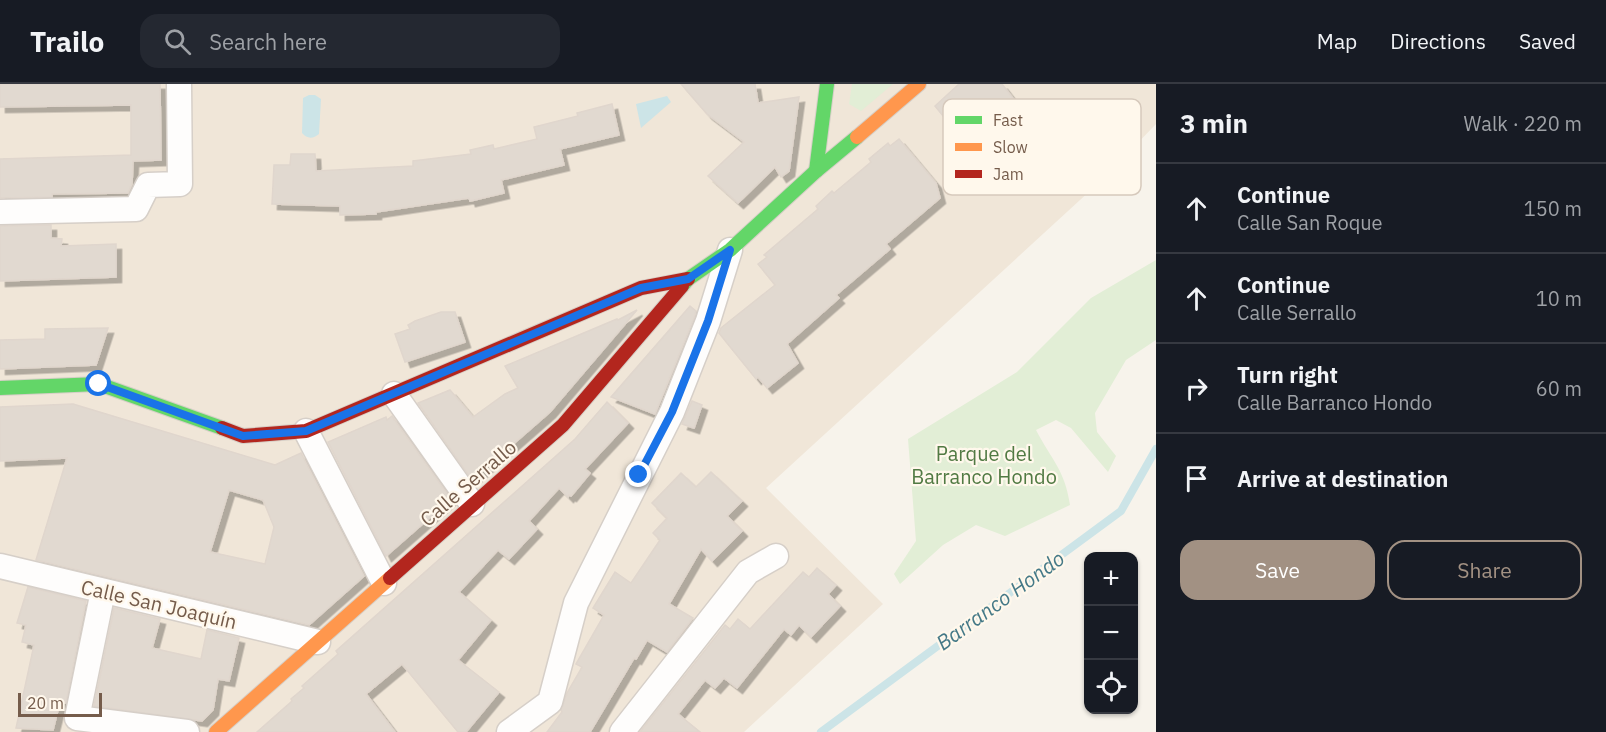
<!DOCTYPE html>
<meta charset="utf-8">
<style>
:root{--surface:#171b24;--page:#242831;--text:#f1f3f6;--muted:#9ea1a6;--line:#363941;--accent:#a29183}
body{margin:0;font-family:"IBM Plex Sans",sans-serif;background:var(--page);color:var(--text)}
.controls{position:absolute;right:18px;bottom:18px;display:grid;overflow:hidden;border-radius:12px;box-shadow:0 2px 4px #0004}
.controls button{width:54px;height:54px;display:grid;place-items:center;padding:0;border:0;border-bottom:2px solid var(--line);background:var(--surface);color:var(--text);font:30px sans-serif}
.scale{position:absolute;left:18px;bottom:15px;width:84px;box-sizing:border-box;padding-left:6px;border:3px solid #755c4b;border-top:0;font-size:16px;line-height:21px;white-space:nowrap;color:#755c4b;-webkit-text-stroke:4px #fff8ec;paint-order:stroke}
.stop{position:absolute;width:18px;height:18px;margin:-14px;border:4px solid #1a73e8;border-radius:50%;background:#fff}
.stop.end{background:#1a73e8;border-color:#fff;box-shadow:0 2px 6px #0008}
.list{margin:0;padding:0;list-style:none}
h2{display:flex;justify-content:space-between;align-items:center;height:78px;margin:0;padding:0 24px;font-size:26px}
h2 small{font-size:20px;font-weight:400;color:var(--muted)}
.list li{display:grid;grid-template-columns:39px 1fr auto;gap:18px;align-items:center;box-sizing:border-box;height:90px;padding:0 24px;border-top:2px solid var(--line)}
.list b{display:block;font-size:22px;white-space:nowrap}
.list p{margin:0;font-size:20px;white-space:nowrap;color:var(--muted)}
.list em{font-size:20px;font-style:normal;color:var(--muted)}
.actions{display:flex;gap:12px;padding:18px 24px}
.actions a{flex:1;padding:14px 0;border:2px solid var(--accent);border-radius:18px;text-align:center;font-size:21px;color:var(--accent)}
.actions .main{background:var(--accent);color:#fff}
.icon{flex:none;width:33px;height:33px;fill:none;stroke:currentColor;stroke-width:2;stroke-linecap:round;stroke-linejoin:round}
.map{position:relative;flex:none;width:1156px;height:648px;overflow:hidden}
header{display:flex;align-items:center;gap:36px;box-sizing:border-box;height:84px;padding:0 30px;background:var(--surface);border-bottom:2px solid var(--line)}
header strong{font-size:28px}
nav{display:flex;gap:33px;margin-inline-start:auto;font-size:21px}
.search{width:420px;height:54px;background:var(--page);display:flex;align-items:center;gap:15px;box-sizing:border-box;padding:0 21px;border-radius:18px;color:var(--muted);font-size:22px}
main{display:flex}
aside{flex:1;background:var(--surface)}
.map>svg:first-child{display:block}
</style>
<header>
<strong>Trailo</strong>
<div class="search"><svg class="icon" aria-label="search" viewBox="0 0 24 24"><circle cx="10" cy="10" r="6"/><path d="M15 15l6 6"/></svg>Search here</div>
<nav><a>Map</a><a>Directions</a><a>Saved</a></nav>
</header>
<main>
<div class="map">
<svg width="1156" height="648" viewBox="0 0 1156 648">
<defs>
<filter id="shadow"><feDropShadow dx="5.5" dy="5.5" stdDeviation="0" flood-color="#0004"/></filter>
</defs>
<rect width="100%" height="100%" fill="#f7f3eb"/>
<polygon fill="#f0e6d8" points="0,0 1156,0 1156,40 1104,94 766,404 883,520 744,648 0,648"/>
<g fill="#e2eed6">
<polygon points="852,0 893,0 861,27 849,20"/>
<path d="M1156 176V256L1126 276 1095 329 1097 348 1116 372 1108 388 1071 344 1056 336 1036 346C1051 375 1065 386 1070 421L1005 452 976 441 943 461 900 500 894 490 916 457 908 355 1017 288 1091 214Z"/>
</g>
<g fill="#cce4e7">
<path d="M309 11H315L321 15 319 50C313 55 307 55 302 49L303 14Z"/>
<polygon points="667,12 671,18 641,44 636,20"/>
</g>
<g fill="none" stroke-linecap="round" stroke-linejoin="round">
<polyline stroke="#cce4e7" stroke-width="8" points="821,648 1121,427 1156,365"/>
</g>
<g fill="#e1d9d0" stroke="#e0d6cd" stroke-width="1.5" fill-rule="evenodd" filter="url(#shadow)">
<polygon points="0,0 160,0 161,76 133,77 132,100 128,109 52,110 52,113 0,114 0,75 131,71 131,21 0,23"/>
<polygon points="681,0 755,0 758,19 799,13 789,87 781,93 775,83 738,119 708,92 744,58 707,30"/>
<polygon points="959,0 1002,0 1026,31 975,71 935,22"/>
<polygon points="612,20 619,51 560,65 564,81 501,96 504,109 470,117 469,114 376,128 376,130 340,131 340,122 272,120 274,81 290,81 291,70 315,70 316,87 413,82 413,77 471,70 470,66 493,61 494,65 537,55 534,43 578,32 577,29"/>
<polygon points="899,55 936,99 940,114 886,160 890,165 836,211 839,214 787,260 798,279 767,304 758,293 756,295 719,249 721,244 775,201 758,180 767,173 764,171 818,125 816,122 832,107 834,109 871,78 869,75 888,59 890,62"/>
<polygon points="51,141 51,154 62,155 61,162 116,160 116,193 0,197 0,142"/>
<polygon points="690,222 696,227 695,232 655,330 611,313"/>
<polygon points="637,226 550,328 472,396 418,319 450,306 473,333 505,310 518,304 505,282 617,235 618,236"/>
<polygon points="441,228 455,228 465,258 405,278 395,250 410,245 408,241 415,237"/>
<polygon points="108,244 96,281 0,285 0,256 45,255 45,245"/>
<polygon points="692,317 702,321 694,344 682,340"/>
<polygon points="607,318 628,339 585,385 590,389 571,412 569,411 568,413 559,404 529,437 537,445 509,475 498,466 459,508 491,536 458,576 499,608 466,648 458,648 402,580 366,610 395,648 257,648 292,617 291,615 304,604 302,602 338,570 336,567 575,355"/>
<path d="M73 320 275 381 301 369 364 492 309 541 36 476 67 374 0 377V323ZM229 406 263 416 274 443 265 480 210 468Z"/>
<polygon points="392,332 451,415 386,472 328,358 386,333 387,336"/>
<polygon points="711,388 742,417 727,432 742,447 712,477 701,465 669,520 693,534 667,568 647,556 636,575 634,574 590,648 547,648 562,628 561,626 567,609 582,583 576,580 604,531 593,524 615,488 631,499 660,456 653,449 667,434 652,419 681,389 696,403"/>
<polygon points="817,484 836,501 828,510 840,522 811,553 799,541 791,551 784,545 737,604 724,594 715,604 705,596 678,630 700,648 640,648 725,541 730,545 738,535 750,545 803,488 809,493"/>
<polygon points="28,503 86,517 66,619 60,618 53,646 16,644 34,561 22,558 26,541 17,539"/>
<polygon points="114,524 160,535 152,564 201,575 207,546 239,554 229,597 218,595 213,626 202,637 94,622"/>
</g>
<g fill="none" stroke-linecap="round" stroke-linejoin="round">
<g stroke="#d6cfc8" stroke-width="27">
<g id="street">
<polyline points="0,128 136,125 148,101 180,100 179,0"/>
<polyline points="394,310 472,420"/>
<polyline points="306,347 384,499"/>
<polyline points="0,482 318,558"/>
<polyline points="103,507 77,634 187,648"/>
<polyline points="509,648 550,618 576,519 672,328 708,237 730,166"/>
<polyline points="622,648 748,488 776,472"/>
</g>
</g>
<g stroke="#d6cfc7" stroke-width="16">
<g id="fast">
<polyline points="816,87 827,0"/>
<polyline points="682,202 688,195 730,166 816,87 857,53"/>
<polyline points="0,304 99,300 222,344"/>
</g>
</g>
<g stroke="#d6cfc7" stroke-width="16">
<g id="slow">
<polyline points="857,53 919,0"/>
<polyline points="216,648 390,494"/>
</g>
</g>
<g stroke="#d6cfc7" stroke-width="16">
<g id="jam">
<polyline points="222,344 243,352 306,347 641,204 688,195"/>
<polyline points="390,494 563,341 682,202"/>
</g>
</g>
<use href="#street" stroke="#fefdfc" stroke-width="24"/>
<use href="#fast" stroke="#63d668" stroke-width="14"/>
<use href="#slow" stroke="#ff974d" stroke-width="14"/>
<use href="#jam" stroke="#b3261e" stroke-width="14"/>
</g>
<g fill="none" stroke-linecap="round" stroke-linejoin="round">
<polyline stroke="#1a73e8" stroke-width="8" points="99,300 243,352 306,347 641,204 688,195 730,166 708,237 672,328 639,391"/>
</g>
<g text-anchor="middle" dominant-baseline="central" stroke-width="4.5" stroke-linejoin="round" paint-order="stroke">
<g font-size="20" fill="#517a43" stroke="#fff8ec">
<text x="984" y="369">Parque del<tspan x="984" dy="23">Barranco Hondo</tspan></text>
</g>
<g font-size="20" fill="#755c4b" stroke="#fff8ec">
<text transform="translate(468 399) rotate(-41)">Calle Serrallo</text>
<text transform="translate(159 520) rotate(13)">Calle San Joaquín</text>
</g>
<g font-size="21" font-style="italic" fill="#457987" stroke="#fff8ec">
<text transform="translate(1000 516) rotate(-36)">Barranco Hondo</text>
</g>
</g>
<rect x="943" y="15" width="198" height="96" rx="9" fill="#fff8ec" stroke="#d6c9bc" stroke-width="1.5"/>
<rect x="955" y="32" width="27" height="8" fill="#63d668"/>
<rect x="955" y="59" width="27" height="8" fill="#ff974d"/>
<rect x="955" y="86" width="27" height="8" fill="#b3261e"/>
<g font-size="16" fill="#755c4b">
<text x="993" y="42">Fast</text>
<text x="993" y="69">Slow</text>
<text x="993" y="96">Jam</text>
</g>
</svg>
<div class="controls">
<button>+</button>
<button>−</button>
<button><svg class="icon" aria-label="locate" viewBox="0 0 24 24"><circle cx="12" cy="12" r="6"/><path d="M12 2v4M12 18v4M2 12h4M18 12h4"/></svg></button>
</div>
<div class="scale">20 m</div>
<div class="stop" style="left:99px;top:300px"></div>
<div class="stop end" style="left:639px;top:391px"></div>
</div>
<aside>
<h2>3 min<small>Walk · 220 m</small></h2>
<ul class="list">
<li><svg class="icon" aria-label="ahead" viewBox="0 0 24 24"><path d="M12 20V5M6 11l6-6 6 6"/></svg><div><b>Continue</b><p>Calle San Roque</p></div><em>150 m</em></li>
<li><svg class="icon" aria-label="ahead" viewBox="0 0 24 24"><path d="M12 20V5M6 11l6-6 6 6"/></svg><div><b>Continue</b><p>Calle Serrallo</p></div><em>10 m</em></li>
<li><svg class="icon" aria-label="right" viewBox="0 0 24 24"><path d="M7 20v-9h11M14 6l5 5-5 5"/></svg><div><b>Turn right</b><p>Calle Barranco Hondo</p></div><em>60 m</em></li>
<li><svg class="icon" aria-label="arrive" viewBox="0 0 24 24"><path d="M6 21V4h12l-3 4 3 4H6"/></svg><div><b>Arrive at destination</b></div></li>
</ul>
<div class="actions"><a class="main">Save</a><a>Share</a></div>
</aside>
</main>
